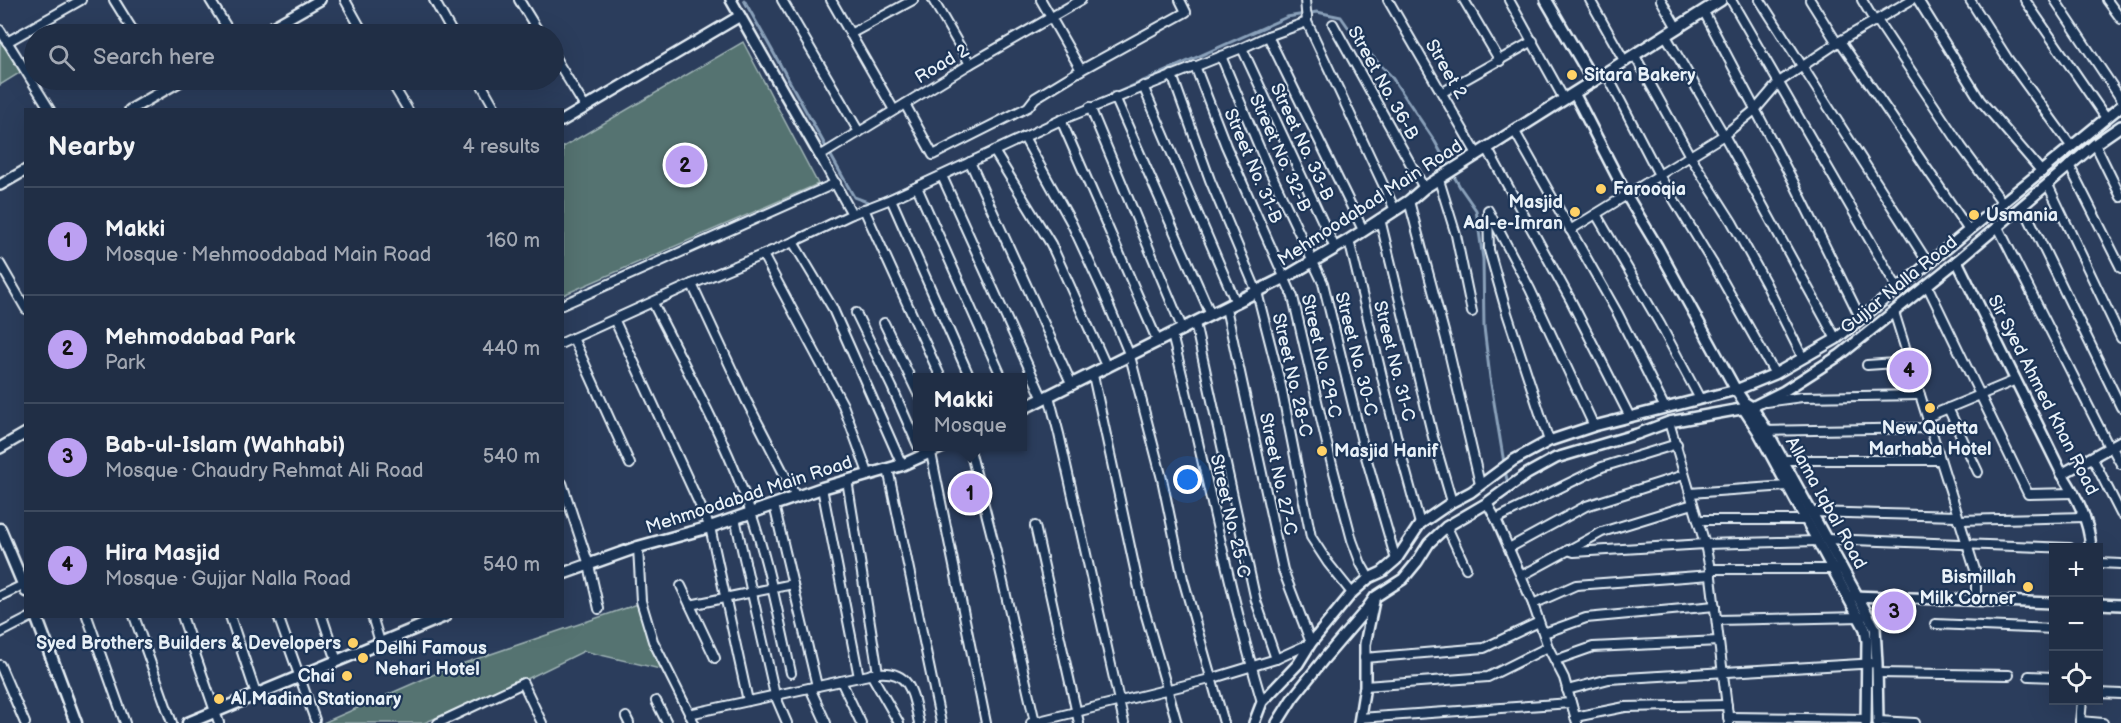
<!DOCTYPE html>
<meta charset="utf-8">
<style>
:root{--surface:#202e45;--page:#2d3a50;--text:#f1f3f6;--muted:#a2a8b3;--line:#3d4a5e;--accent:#bca0f2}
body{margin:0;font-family:"Balsamiq Sans",sans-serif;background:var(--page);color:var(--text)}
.controls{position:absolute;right:18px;bottom:18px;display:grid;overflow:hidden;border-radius:0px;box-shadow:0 6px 24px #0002}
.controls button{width:54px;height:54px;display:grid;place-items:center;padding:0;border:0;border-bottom:2px solid var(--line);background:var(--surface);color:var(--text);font:30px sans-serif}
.you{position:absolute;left:1188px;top:480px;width:21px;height:21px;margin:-15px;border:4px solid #fff;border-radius:50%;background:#1a73e8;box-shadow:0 0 0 9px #1a73e833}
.badge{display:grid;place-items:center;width:39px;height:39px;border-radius:50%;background:var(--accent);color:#111;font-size:20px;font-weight:700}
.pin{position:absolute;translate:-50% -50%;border:3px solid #fff;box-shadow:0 2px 6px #0006}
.popup{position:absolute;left:913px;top:373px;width:114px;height:78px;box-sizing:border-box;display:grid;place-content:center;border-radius:0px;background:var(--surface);filter:drop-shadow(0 2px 4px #0005);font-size:20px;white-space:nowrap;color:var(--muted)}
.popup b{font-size:22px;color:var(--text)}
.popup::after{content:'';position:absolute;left:50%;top:100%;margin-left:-12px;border:12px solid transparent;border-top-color:var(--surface)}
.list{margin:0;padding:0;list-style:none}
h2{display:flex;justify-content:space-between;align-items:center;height:78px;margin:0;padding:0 24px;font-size:26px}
h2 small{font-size:20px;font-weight:400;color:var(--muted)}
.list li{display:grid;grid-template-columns:39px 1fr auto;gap:18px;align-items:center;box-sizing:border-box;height:108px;padding:0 24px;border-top:2px solid var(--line)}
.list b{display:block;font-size:22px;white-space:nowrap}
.list p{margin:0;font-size:20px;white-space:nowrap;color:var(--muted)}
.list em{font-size:20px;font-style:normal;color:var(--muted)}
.icon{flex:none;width:33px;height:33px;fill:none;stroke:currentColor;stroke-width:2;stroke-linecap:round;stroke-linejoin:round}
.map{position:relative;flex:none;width:2121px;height:723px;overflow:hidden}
.search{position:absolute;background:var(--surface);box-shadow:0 6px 24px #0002;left:24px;top:24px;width:540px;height:66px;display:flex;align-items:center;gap:15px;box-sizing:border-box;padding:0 21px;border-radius:33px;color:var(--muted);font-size:22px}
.panel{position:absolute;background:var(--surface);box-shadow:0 6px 24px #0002;left:24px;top:108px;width:540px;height:510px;border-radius:0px}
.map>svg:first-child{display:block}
</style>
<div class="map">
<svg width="2121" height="723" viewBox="0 0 2121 723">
<rect width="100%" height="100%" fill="#2b3d5c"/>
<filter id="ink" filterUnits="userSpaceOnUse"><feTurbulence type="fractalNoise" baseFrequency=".0167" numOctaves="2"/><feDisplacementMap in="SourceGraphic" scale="12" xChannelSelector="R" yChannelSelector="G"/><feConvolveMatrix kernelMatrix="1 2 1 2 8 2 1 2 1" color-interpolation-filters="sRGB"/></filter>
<g filter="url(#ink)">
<g fill="#557371" stroke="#9eb2b4" stroke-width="1.5">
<polygon points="0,37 21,72 0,85"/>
<polygon points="743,42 818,184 563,295 563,147"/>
<polygon points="638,604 651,645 664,670 584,651 529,678 424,723 323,723 444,670"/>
</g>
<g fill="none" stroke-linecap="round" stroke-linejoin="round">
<g stroke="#8aa1ba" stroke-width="3">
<polyline points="744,0 854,197 870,203 953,166"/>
<polyline points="1096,102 1287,17 1317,12 1341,17 1357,40 1391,76 1434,140 1460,187 1476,210 1483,259 1484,327 1490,378 1504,463"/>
<polyline points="1505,470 1507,480"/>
</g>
<g stroke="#e8f1f8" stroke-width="12">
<g id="minor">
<polyline points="114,0 135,34"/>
<polyline points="210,0 231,34"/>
<polyline points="345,0 364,34"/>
<polyline points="434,0 453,34"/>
<polyline points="519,0 540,34"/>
<polyline points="782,0 859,132"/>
<polyline points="831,0 894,110"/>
<polyline points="933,0 970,64"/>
<polyline points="1305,0 1307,22 1395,210"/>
<polyline points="1388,0 1477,154"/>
<polyline points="1464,0 1500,61"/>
<polyline points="1509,0 1564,99"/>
<polyline points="1590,0 1625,62"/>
<polyline points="1661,0 1677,28"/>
<polyline points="1731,0 1898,289"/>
<polyline points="1760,0 1928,263"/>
<polyline points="1810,0 1837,43"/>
<polyline points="1862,0 1875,22"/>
<polyline points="1918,0 1980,100 2042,172"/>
<polyline points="1970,0 2007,58 2071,146"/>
<polyline points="2025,0 2106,118"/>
<polyline points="2055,0 2121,99"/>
<polyline points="2107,0 2121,19"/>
<polyline points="1704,12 1793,181 1860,317"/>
<polyline points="1877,20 1961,146 2002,202"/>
<polyline points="1333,24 1424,188"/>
<polyline points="0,30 50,110"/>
<polyline points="850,34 913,0"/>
<polyline points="1268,36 1363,230"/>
<polyline points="1666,36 1724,135 1836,339"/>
<polyline points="1840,41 1968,229"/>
<polyline points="7,42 81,0"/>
<polyline points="1242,48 1335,248"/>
<polyline points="554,56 585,107"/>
<polyline points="1221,56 1265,161 1323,283 1364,450 1396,560"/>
<polyline points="1635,56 1690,156 1732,222 1765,282 1803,358"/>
<polyline points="1195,66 1226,146 1293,297 1330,457 1352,540 1361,564 1369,578"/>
<polyline points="1081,70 1186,12 1180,0"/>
<polyline points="1606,73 1659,175 1712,262 1775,374"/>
<polyline points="1172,75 1210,180 1257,292 1281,386 1311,537 1328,563 1352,593"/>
<polyline points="162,80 168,88"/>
<polyline points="390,80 408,110"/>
<polyline points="479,80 496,110"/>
<polyline points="1143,86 1236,303"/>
<polyline points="1443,92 1533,41"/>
<polyline points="1115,97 1211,315"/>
<polyline points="905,104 933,155 1028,107 1035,98 1081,70 1041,0"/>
<polyline points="1090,107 1183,330"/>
<polyline points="1061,120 1158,342"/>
<polyline points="1514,130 1618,314 1665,408"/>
<polyline points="1024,137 1071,222 1102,289 1130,356 1162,479 1183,579 1224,723"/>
<polyline points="2095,144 2121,197"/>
<polyline points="1487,148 1570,299 1630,417"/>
<polyline points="994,151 1051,244 1107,368"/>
<polyline points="970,162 1072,385"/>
<polyline points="2069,165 2121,268"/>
<polyline points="942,176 1043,399"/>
<polyline points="1439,180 1456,235 1472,312"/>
<polyline points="2048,185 2121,338"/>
<polyline points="917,187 1002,378"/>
<polyline points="891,199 970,378"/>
<polyline points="1409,201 1446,339 1480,484"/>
<polyline points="2023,206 2121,407"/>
<polyline points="864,209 941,378"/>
<polyline points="1488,210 1530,289 1594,426"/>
<polyline points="1488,212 1489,250 1506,310 1549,441"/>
<polyline points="852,214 820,156 970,64 1081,0"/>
<polyline points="1596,214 1660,324 1700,399"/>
<polyline points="1380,219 1433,437 1452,502"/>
<polyline points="1997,225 2109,447"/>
<polyline points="1570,230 1724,135 1756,109 1779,82 1840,41 1911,0"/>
<polyline points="1349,240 1398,443 1420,524"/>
<polyline points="793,242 832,307 902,465"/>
<polyline points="763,255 843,405 868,473"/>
<polyline points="0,264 26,309"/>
<polyline points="692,284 746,400 796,497"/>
<polyline points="1927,285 2028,494 2074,493"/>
<path d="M653 303C688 373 730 447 754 522 770 571 780 622 791 673"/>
<polyline points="562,305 836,183"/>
<polyline points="1894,312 1976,573 1976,600"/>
<polyline points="856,313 892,387 918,446"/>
<polyline points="615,321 710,527 748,701"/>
<polyline points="884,323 918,394"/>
<polyline points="1195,323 1256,601 1276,659"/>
<path d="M1172 335C1204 457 1226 581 1262 702"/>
<polyline points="573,338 630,464"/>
<polyline points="562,343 692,284 793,242 852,214 891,199 1061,120 1242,48 1268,36 1307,22 1307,16"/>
<polyline points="1867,365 1910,362"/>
<polyline points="1093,375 1142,602 1177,723"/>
<polyline points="1049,396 1059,434 1124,723"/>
<polyline points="1766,402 1802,397 1920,395"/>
<polyline points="1948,408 1978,472"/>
<polyline points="1927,417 2016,380"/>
<polyline points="1669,422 1705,544 1710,569 1729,723"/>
<polyline points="1763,431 1930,428"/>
<polyline points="969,446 996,552 1035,722"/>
<polyline points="2111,446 2121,464"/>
<polyline points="931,453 986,723"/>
<polyline points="2092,457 2121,514"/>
<polyline points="1783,460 1939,460"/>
<polyline points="888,469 941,723"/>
<polyline points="847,480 878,673"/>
<polyline points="562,483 589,565 599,609"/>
<polyline points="822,488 859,677"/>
<polyline points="1690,493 1787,486"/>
<polyline points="1487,503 1496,519 1533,604 1548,647 1564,678 1577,723"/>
<polyline points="774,505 817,686"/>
<polyline points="1811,512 1957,516"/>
<polyline points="735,518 775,695 787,723"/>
<polyline points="1496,519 1602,467 1677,444"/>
<polyline points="1698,520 1805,520"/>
<polyline points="1958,520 2085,517"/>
<polyline points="1035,526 1079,723"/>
<polyline points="1447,527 1466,568"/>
<polyline points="1826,539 2070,548"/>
<polyline points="638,547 641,601 653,641 694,723"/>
<polyline points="1509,548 1586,506 1684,475"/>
<polyline points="1568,550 1574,552 1705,544 1817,541"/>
<polyline points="2098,563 2121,564"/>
<polyline points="1710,569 1838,569"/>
<polyline points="1521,576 1602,532 1693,504"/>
<polyline points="681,586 715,658"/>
<polyline points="0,596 23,585"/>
<polyline points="1533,604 1576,585 1711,575"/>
<polyline points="690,605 793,584"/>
<polyline points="87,616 125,723"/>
<polyline points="134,616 172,723"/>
<polyline points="182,616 219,723"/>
<polyline points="230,616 256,694"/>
<polyline points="278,616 315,720"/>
<polyline points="322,616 337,661"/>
<polyline points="372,616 380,642"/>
<polyline points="1717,620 1862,617"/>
<polyline points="1935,624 2054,629"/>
<polyline points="0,633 33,616"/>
<polyline points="1544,633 1586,618 1715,606"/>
<polyline points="1364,658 1484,648 1539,622"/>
<polyline points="1556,660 1593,647 1719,641"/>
<polyline points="0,665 25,723"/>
<polyline points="1878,673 2009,675"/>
<polyline points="871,674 899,723"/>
<polyline points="2029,676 2054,677"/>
<polyline points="841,681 861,723"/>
<polyline points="1365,686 1488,677 1548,647"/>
<polyline points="810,688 826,723"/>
<polyline points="1567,690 1609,679 1877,663"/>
<polyline points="2098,693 2121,694"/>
<polyline points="656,701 667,723"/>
<path d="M689 714 878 673C912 670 913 696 919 723"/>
<polyline points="626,717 629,723"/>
<polyline points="1575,717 1625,707 1727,705"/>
<polyline points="1728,717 1866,719"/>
<polyline points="1360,718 1571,703"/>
<polyline points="1878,721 1915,723"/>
<polyline points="2080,721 2103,723"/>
<polyline points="438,723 523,683 542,723"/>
<polyline points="1031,723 1210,679 1276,659 1311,643 1283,570 1226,308"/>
<polyline points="2080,723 2082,700"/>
</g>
</g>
<g stroke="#e8f1f8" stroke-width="14">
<g id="tertiary">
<polyline points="731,0 820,156"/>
<polyline points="260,34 320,0"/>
<polyline points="1574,93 1627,196 1657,246 1736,390 1744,402 1752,407 1767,431 1875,628 1877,663 1878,723"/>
<polyline points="130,110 182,80"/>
<polyline points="562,121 740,16"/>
<polyline points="0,185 26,170"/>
<path d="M1957 261 2062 474C2077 497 2089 520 2091 548"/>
<polyline points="1743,408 1758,431 1865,629 1867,641 1866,723"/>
<polyline points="0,448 26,433"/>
<polyline points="2062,474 2121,441"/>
<polyline points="1852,596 2054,603"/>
<polyline points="2098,604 2121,605"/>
<polyline points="1254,723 1262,702 1298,664 1311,643 1352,593 1369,578 1382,572 1396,560 1420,524 1452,502 1471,492 1514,460 1549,441 1594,426 1736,390 1775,374 1836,339 2121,106"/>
<polyline points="1277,723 1292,699 1324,659 1365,611 1375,597 1403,579 1417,562 1429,543 1446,527 1487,503 1527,474 1556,458 1637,434 1669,422 1752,407 1784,391 1840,355 1957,261 2095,144 2121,126"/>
<polyline points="1359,723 1365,686 1365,644 1374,601"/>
</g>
</g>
<g stroke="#e8f1f8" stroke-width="15">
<g id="secondary">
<polyline points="1546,0 1593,81"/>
<polyline points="1022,409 1286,277 1349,240 1409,201 1424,188 1721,0"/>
<polyline points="0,529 26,591"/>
<polyline points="562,574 638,547 710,527 822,488 902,465 944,446"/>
<polyline points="36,616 76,723"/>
<polyline points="188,723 445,616"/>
</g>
</g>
<use href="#minor" stroke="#1d3557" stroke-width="8"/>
<use href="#tertiary" stroke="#1d3557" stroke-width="9"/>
<use href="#secondary" stroke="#1d3557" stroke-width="10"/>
</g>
</g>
<g fill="#ffd166" stroke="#1d3557" stroke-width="2">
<circle cx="1572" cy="75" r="6"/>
<circle cx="1601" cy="189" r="6"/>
<circle cx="1575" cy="212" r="6"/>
<circle cx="1974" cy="215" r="6"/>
<circle cx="1930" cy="408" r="6"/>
<circle cx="1322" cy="451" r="6"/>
<circle cx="2028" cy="587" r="6"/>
<circle cx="353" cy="643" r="6"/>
<circle cx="363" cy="658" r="6"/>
<circle cx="347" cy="676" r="6"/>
<circle cx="219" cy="699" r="6"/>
</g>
<g text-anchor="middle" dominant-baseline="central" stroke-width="4.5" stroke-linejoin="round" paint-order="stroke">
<g font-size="18" fill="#e8f1f8" stroke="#1d3557">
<text transform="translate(942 64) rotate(-31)">Road 2</text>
<text transform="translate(1446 69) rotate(60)">Street 2</text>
<text transform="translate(1383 83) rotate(61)">Street No. 36-B</text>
<text transform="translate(1302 142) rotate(65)">Street No. 33-B</text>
<text transform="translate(1280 153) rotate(66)">Street No. 32-B</text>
<text transform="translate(1253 166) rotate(67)">Street No. 31-B</text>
<text transform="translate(1370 203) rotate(-33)">Mehmoodabad Main Road</text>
<text transform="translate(1899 285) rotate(-39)">Gujjar Nalla Road</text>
<text transform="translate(1356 354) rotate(76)">Street No. 30-C</text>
<text transform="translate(1321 356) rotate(77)">Street No. 29-C</text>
<text transform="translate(1394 361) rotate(76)">Street No. 31-C</text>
<text transform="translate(1292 375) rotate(77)">Street No. 28-C</text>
<text transform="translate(2043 395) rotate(63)">Sir Syed Ahmed Khan Road</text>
<text transform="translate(1278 474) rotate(78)">Street No. 27-C</text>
<text transform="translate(749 495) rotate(-18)">Mehmoodabad Main Road</text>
<text transform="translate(1826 503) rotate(61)">Allama Iqbal Road</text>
<text transform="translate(1230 516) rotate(77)">Street No. 25-C</text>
</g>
<g font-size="18" font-weight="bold" fill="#e8f1f8" stroke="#1d3557" text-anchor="start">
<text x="1584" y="75">Sitara Bakery</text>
<text x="1613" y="189">Farooqia</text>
<text x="1563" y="202" text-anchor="end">Masjid<tspan x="1563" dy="21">Aal-e-Imran</tspan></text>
<text x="1986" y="215">Usmania</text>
<text x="1930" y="428" text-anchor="middle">New Quetta<tspan x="1930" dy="21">Marhaba Hotel</tspan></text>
<text x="1334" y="451">Masjid Hanif</text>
<text x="2016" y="577" text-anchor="end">Bismillah<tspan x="2016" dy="21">Milk Corner</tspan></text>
<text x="341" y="643" text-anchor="end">Syed Brothers Builders &amp; Developers</text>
<text x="375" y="648">Delhi Famous<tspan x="375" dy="21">Nehari Hotel</tspan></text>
<text x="335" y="676" text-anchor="end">Chai</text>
<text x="231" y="699">Al Madina Stationary</text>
</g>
</g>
</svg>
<div class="controls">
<button>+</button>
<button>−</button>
<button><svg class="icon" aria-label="locate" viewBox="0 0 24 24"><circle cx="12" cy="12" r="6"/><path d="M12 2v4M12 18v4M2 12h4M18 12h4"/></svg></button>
</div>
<div class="you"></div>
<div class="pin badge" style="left:970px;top:493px">1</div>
<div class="popup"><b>Makki</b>Mosque</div>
<div class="pin badge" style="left:685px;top:165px">2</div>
<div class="pin badge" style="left:1894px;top:611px">3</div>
<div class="pin badge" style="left:1909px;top:370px">4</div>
<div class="search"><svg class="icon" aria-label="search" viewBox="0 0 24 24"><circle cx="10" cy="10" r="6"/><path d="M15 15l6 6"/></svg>Search here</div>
<section class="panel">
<h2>Nearby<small>4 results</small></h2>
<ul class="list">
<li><span class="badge">1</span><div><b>Makki</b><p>Mosque · Mehmoodabad Main Road</p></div><em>160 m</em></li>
<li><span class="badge">2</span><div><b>Mehmodabad Park</b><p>Park</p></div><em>440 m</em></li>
<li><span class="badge">3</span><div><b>Bab-ul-Islam (Wahhabi)</b><p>Mosque · Chaudry Rehmat Ali Road</p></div><em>540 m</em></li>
<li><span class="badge">4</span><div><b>Hira Masjid</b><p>Mosque · Gujjar Nalla Road</p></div><em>540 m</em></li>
</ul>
</section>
</div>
